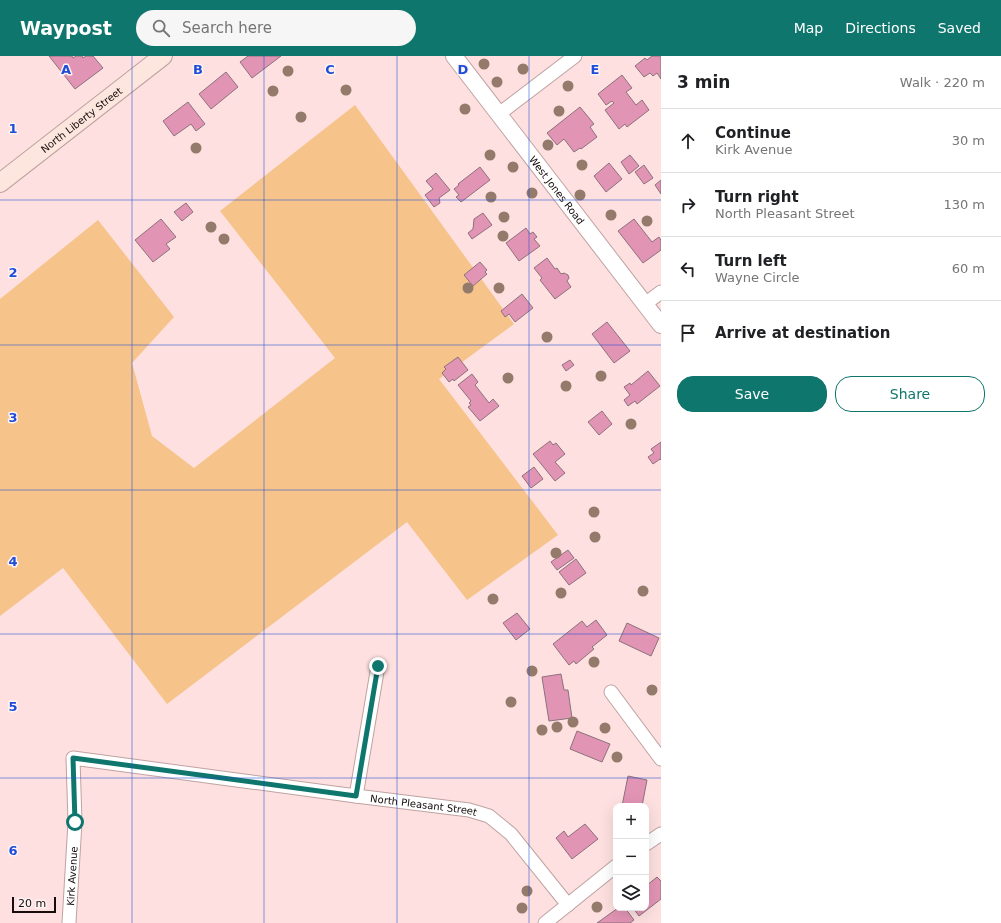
<!DOCTYPE html>
<meta charset="utf-8">
<style>
:root{--surface:#fff;--page:#f6f6f6;--text:#202124;--muted:#757577;--line:#e0e0e0;--accent:#0f766e}
body{margin:0;font-family:"DejaVu Sans",sans-serif;background:var(--page);color:var(--text)}
.controls{position:absolute;right:12px;bottom:12px;display:grid;overflow:hidden;border-radius:8px;box-shadow:0 4px 16px #0002}
.controls button{width:36px;height:36px;display:grid;place-items:center;padding:0;border:0;border-bottom:1px solid var(--line);background:var(--surface);color:var(--text);font:20px sans-serif}
.scale{position:absolute;left:12px;bottom:10px;width:44px;box-sizing:border-box;padding-left:4px;border:2px solid #160c0c;border-top:0;font-size:11px;line-height:14px;white-space:nowrap;color:#160c0c;-webkit-text-stroke:3px #fff2f2;paint-order:stroke}
.stop{position:absolute;width:12px;height:12px;margin:-9px;border:3px solid #0f766e;border-radius:50%;background:#fff}
.stop.end{background:#0f766e;border-color:#fff;box-shadow:0 1px 4px #0008}
.list{margin:0;padding:0;list-style:none}
h2{display:flex;justify-content:space-between;align-items:center;height:52px;margin:0;padding:0 16px;font-size:17px}
h2 small{font-size:13px;font-weight:400;color:var(--muted)}
.list li{display:grid;grid-template-columns:26px 1fr auto;gap:12px;align-items:center;box-sizing:border-box;height:64px;padding:0 16px;border-top:1px solid var(--line)}
.list b{display:block;font-size:15px;white-space:nowrap}
.list p{margin:0;font-size:13px;white-space:nowrap;color:var(--muted)}
.list em{font-size:13px;font-style:normal;color:var(--muted)}
.actions{display:flex;gap:8px;padding:12px 16px}
.actions a{flex:1;padding:9px 0;border:1px solid var(--accent);border-radius:16px;text-align:center;font-size:14px;color:var(--accent)}
.actions .main{background:var(--accent);color:#fff}
.icon{flex:none;width:22px;height:22px;fill:none;stroke:currentColor;stroke-width:2;stroke-linecap:round;stroke-linejoin:round}
.map{position:relative;flex:none;width:661px;height:867px;overflow:hidden}
header{display:flex;align-items:center;gap:24px;box-sizing:border-box;height:56px;padding:0 20px;background:var(--accent);color:#fff}
header strong{font-size:19px}
nav{display:flex;gap:22px;margin-inline-start:auto;font-size:14px}
.search{width:280px;height:36px;background:var(--page);display:flex;align-items:center;gap:10px;box-sizing:border-box;padding:0 14px;border-radius:22px;color:var(--muted);font-size:15px}
main{display:flex}
aside{flex:1;background:var(--surface)}
.map>svg:first-child{display:block}
</style>
<header>
<strong>Waypost</strong>
<div class="search"><svg class="icon" aria-label="search" viewBox="0 0 24 24"><circle cx="10" cy="10" r="6"/><path d="M15 15l6 6"/></svg>Search here</div>
<nav><a>Map</a><a>Directions</a><a>Saved</a></nav>
</header>
<main>
<div class="map">
<svg width="661" height="867" viewBox="0 0 661 867">
<rect width="100%" height="100%" fill="#fee0e0"/>
<polygon fill="#f6c38a" points="355,49 514,268 439,323 558,479 467,544 407,466 167,648 63,512 0,560 0,243 98,164 174,261 132,307 152,380 194,412 335,302 220,155"/>
<g fill="#e294b4" stroke="#8b727b">
<polygon points="49,0 72,0 73,2 76,0 82,0 83,2 86,0 93,0 103,12 75,33"/>
<polygon points="248,0 281,0 252,22 240,6"/>
<polygon points="652,0 661,0 661,23 657,17 653,20 650,17 644,21 635,10 645,2 647,4"/>
<polygon points="226,16 238,31 211,53 199,38"/>
<polygon points="622,19 632,32 626,36 636,49 642,44 649,54 627,71 625,68 619,73 605,54 614,47 612,45 606,49 598,38"/>
<polygon points="188,46 205,68 196,75 191,68 174,80 163,65"/>
<polygon points="580,51 594,68 590,71 597,81 581,93 580,92 574,96 564,83 557,89 547,77"/>
<polygon points="630,99 639,110 629,118 621,106"/>
<polygon points="609,107 622,123 606,136 594,120"/>
<polygon points="644,109 653,122 644,128 635,116"/>
<polygon points="480,111 490,124 461,146 456,141 459,139 454,133 459,129 458,128"/>
<polygon points="436,117 450,134 439,142 440,147 434,151 425,139 433,133 426,125"/>
<polygon points="661,124 661,138 655,129"/>
<polygon points="186,147 193,156 182,165 174,156"/>
<polygon points="483,157 492,169 472,183 468,177 473,173 474,163"/>
<polygon points="161,163 176,181 166,188 170,193 153,206 135,184"/>
<polygon points="634,163 652,186 659,181 661,184 661,194 643,207 618,175"/>
<polygon points="526,172 530,178 533,176 537,181 534,183 540,190 519,205 506,187"/>
<polygon points="547,202 555,213 557,212 561,218 564,217 568,219 569,222 567,225 571,231 555,243 540,224 542,222 534,212"/>
<polygon points="480,206 487,214 485,216 487,218 473,230 464,219"/>
<polygon points="522,238 533,252 515,266 509,258 505,261 501,255"/>
<polygon points="607,266 630,295 614,307 592,278"/>
<polygon points="458,301 468,314 454,325 453,323 449,326 442,317 446,313 444,311"/>
<polygon points="570,304 574,309 566,315 562,309"/>
<polygon points="648,315 660,330 637,348 635,345 628,350 624,344 630,339 624,331 630,327 631,329"/>
<polygon points="472,318 478,326 475,329 489,347 493,343 499,350 480,365 468,351 471,349 469,347 471,345 458,329"/>
<polygon points="602,355 612,368 599,379 588,366"/>
<polygon points="550,385 553,389 556,387 565,398 555,406 565,417 555,425 533,398"/>
<polygon points="661,386 661,404 660,403 653,408 648,401 654,397 651,393"/>
<polygon points="534,411 543,423 531,432 522,420"/>
<polygon points="568,494 574,502 557,514 551,506"/>
<polygon points="576,503 586,517 569,529 559,516"/>
<polygon points="517,557 530,573 516,584 503,567"/>
<polygon points="596,564 607,579 592,591 594,593 576,608 574,605 569,609 553,588 582,565 587,571"/>
<polygon points="627,567 659,582 651,600 619,585"/>
<polygon points="561,618 564,634 568,634 572,662 549,665 542,621"/>
<polygon points="577,675 610,688 602,706 570,693"/>
<polygon points="628,720 647,724 642,750 622,750"/>
<polygon points="585,768 598,783 572,803 556,782 564,775 568,781"/>
<polygon points="657,821 661,825 661,843 639,860 633,852 646,852 646,830"/>
<polygon points="618,852 625,852 634,864 630,867 597,867"/>
</g>
<g fill="none" stroke-linecap="round" stroke-linejoin="round">
<g stroke="#bfa2a2" stroke-width="15">
<g id="minor">
<polyline points="499,58 575,0"/>
<polyline points="645,248 661,236"/>
<polyline points="611,636 661,703"/>
<polyline points="356,740 378,610"/>
<polyline points="646,788 661,778"/>
<path id="s1" d="M69 867 75 766 73 702 356 740 469 754 489 760 511 778 568 849"/>
<polyline points="545,867 616,810"/>
</g>
</g>
<g stroke="#bfa2a2" stroke-width="18">
<g id="tertiary">
<path id="s2" d="M454 0 661 269"/>
</g>
</g>
<g stroke="#bfa2a2" stroke-width="20">
<g id="secondary">
<path id="s3" d="M0 127 163 0"/>
</g>
</g>
<use href="#minor" stroke="#fff" stroke-width="13"/>
<use href="#tertiary" stroke="#fff" stroke-width="16"/>
<use href="#secondary" stroke="#fde6dd" stroke-width="18"/>
</g>
<g fill="#937a6a">
<circle cx="484" cy="8" r="5.5"/>
<circle cx="523" cy="13" r="5.5"/>
<circle cx="288" cy="15" r="5.5"/>
<circle cx="497" cy="26" r="5.5"/>
<circle cx="568" cy="30" r="5.5"/>
<circle cx="346" cy="34" r="5.5"/>
<circle cx="273" cy="35" r="5.5"/>
<circle cx="465" cy="53" r="5.5"/>
<circle cx="559" cy="55" r="5.5"/>
<circle cx="301" cy="61" r="5.5"/>
<circle cx="548" cy="89" r="5.5"/>
<circle cx="196" cy="92" r="5.5"/>
<circle cx="490" cy="99" r="5.5"/>
<circle cx="582" cy="109" r="5.5"/>
<circle cx="513" cy="111" r="5.5"/>
<circle cx="532" cy="137" r="5.5"/>
<circle cx="580" cy="139" r="5.5"/>
<circle cx="491" cy="141" r="5.5"/>
<circle cx="611" cy="159" r="5.5"/>
<circle cx="504" cy="161" r="5.5"/>
<circle cx="647" cy="165" r="5.5"/>
<circle cx="211" cy="171" r="5.5"/>
<circle cx="503" cy="180" r="5.5"/>
<circle cx="224" cy="183" r="5.5"/>
<circle cx="468" cy="232" r="5.5"/>
<circle cx="499" cy="232" r="5.5"/>
<circle cx="547" cy="281" r="5.5"/>
<circle cx="601" cy="320" r="5.5"/>
<circle cx="508" cy="322" r="5.5"/>
<circle cx="566" cy="330" r="5.5"/>
<circle cx="631" cy="368" r="5.5"/>
<circle cx="594" cy="456" r="5.5"/>
<circle cx="595" cy="481" r="5.5"/>
<circle cx="556" cy="497" r="5.5"/>
<circle cx="643" cy="535" r="5.5"/>
<circle cx="561" cy="537" r="5.5"/>
<circle cx="493" cy="543" r="5.5"/>
<circle cx="594" cy="606" r="5.5"/>
<circle cx="532" cy="615" r="5.5"/>
<circle cx="652" cy="634" r="5.5"/>
<circle cx="511" cy="646" r="5.5"/>
<circle cx="573" cy="666" r="5.5"/>
<circle cx="557" cy="671" r="5.5"/>
<circle cx="605" cy="672" r="5.5"/>
<circle cx="542" cy="674" r="5.5"/>
<circle cx="617" cy="701" r="5.5"/>
<circle cx="527" cy="835" r="5.5"/>
<circle cx="597" cy="851" r="5.5"/>
<circle cx="522" cy="852" r="5.5"/>
</g>
<g fill="none" stroke-linecap="round" stroke-linejoin="round">
<polyline stroke="#0f766e" stroke-width="5" points="75,766 73,702 356,740 378,610"/>
</g>
<path fill="none" stroke="#1d4ed8" stroke-width="1" stroke-opacity="0.55" d="M132 0V867M264 0V867M397 0V867M529 0V867M0 144H661M0 289H661M0 434H661M0 578H661M0 722H661"/>
<g text-anchor="middle" dominant-baseline="central" stroke-width="3" stroke-linejoin="round" paint-order="stroke">
<g font-size="10" fill="#160c0c" stroke="#fff2f2">
<text stroke="none"><textPath href="#s3" startOffset="103">North Liberty Street</textPath></text>
<text stroke="none"><textPath href="#s2" startOffset="169">West Jones Road</textPath></text>
<text stroke="none"><textPath href="#s1" startOffset="519">North Pleasant Street</textPath></text>
<text stroke="none"><textPath href="#s1" startOffset="47">Kirk Avenue</textPath></text>
</g>
</g>
<g font-size="13" text-anchor="middle" font-weight="bold" fill="#1d4ed8" stroke="#fff2f2" stroke-width="3" stroke-linejoin="round" paint-order="stroke">
<text x="66" y="18">A</text>
<text x="198" y="18">B</text>
<text x="330" y="18">C</text>
<text x="463" y="18">D</text>
<text x="595" y="18">E</text>
<text x="13" y="77">1</text>
<text x="13" y="221">2</text>
<text x="13" y="366">3</text>
<text x="13" y="510">4</text>
<text x="13" y="655">5</text>
<text x="13" y="799">6</text>
</g>
</svg>
<div class="controls">
<button>+</button>
<button>−</button>
<button><svg class="icon" aria-label="layers" viewBox="0 0 24 24"><path d="M12 4l9 5-9 5-9-5zM3 14l9 5 9-5"/></svg></button>
</div>
<div class="scale">20 m</div>
<div class="stop" style="left:75px;top:766px"></div>
<div class="stop end" style="left:378px;top:610px"></div>
</div>
<aside>
<h2>3 min<small>Walk · 220 m</small></h2>
<ul class="list">
<li><svg class="icon" aria-label="ahead" viewBox="0 0 24 24"><path d="M12 20V5M6 11l6-6 6 6"/></svg><div><b>Continue</b><p>Kirk Avenue</p></div><em>30 m</em></li>
<li><svg class="icon" aria-label="right" viewBox="0 0 24 24"><path d="M7 20v-9h11M14 6l5 5-5 5"/></svg><div><b>Turn right</b><p>North Pleasant Street</p></div><em>130 m</em></li>
<li><svg class="icon" aria-label="left" viewBox="0 0 24 24"><path d="M17 20v-9H6M10 6l-5 5 5 5"/></svg><div><b>Turn left</b><p>Wayne Circle</p></div><em>60 m</em></li>
<li><svg class="icon" aria-label="arrive" viewBox="0 0 24 24"><path d="M6 21V4h12l-3 4 3 4H6"/></svg><div><b>Arrive at destination</b></div></li>
</ul>
<div class="actions"><a class="main">Save</a><a>Share</a></div>
</aside>
</main>
